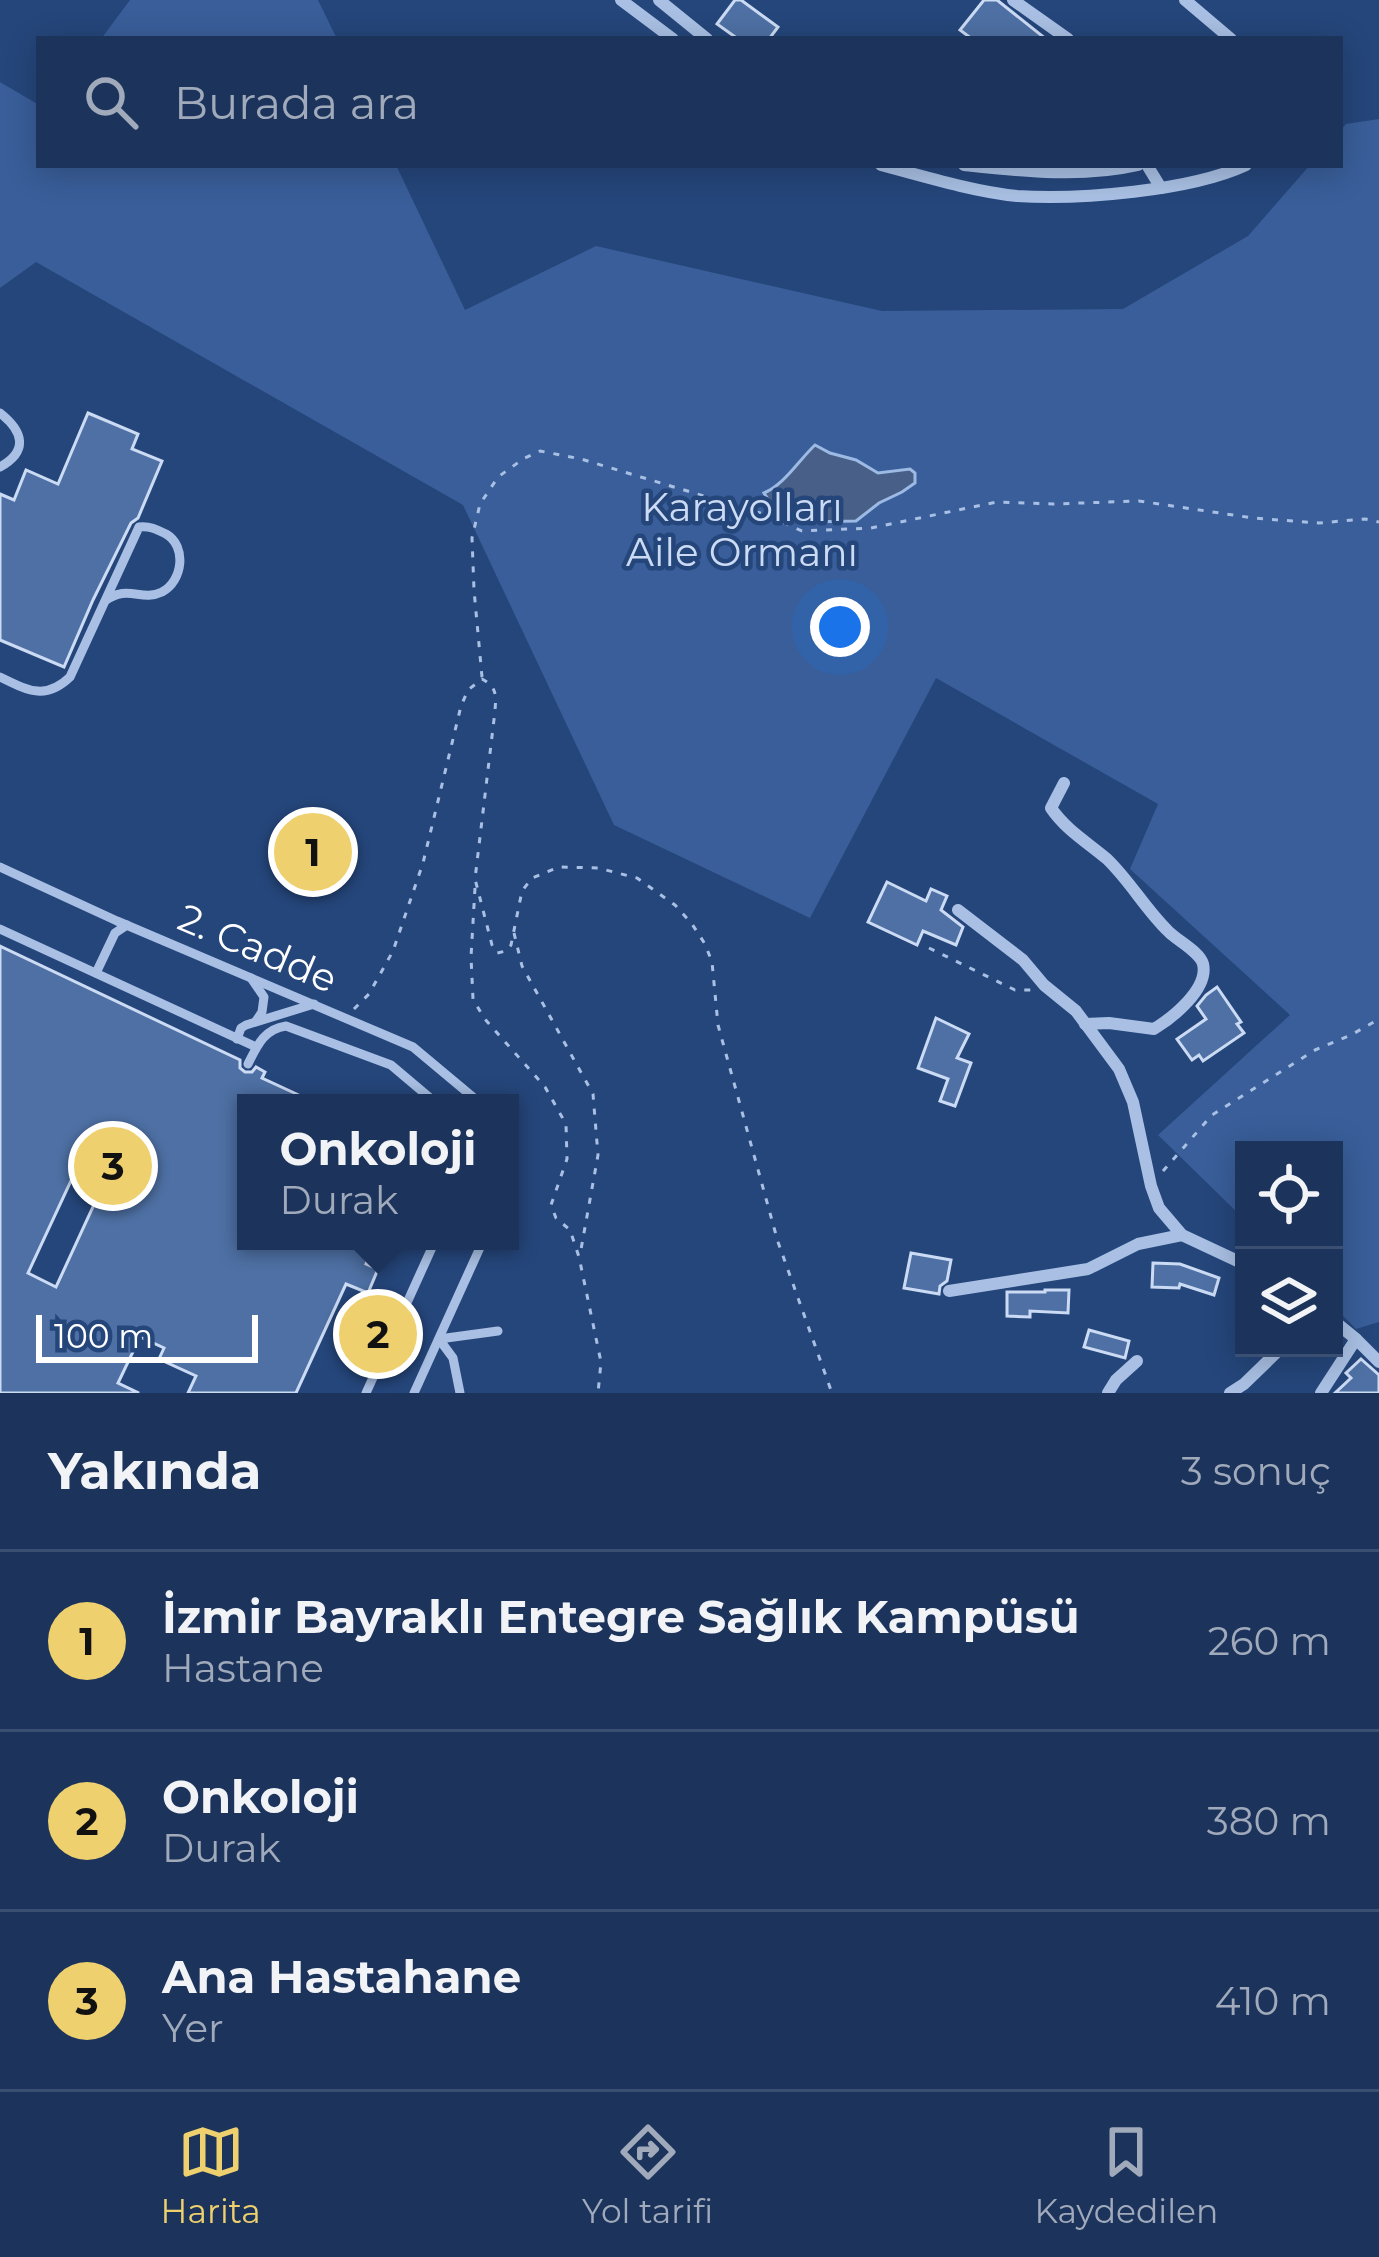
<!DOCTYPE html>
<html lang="tr">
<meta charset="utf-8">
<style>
:root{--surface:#1c345c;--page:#253c62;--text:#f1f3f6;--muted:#a0aabb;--line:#3a4f72;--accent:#eed06e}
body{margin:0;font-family:Montserrat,sans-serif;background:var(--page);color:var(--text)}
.controls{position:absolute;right:36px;bottom:36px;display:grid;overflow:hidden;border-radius:0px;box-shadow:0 6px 30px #0003}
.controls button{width:108px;height:108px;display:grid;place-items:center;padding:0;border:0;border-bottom:3px solid var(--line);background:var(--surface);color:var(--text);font:60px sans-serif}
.scale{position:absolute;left:36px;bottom:30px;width:222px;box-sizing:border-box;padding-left:12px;border:6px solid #fff;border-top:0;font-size:33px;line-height:42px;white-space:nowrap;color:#fff;-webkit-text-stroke:9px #25467b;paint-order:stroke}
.you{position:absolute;left:840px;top:627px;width:42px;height:42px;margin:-30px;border:9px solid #fff;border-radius:50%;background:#1a73e8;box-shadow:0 0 0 18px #1a73e833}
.badge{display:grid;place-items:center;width:78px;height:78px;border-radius:50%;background:var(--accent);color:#111;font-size:39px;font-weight:700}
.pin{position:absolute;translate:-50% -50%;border:6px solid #fff;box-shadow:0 3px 12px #0006}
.popup{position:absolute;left:237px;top:1094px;width:282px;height:156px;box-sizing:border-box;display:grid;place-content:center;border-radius:0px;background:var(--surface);filter:drop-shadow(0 3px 9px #0005);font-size:39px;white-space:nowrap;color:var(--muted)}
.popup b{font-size:45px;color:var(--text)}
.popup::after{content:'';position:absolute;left:50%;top:100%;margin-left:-24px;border:24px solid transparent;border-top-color:var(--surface)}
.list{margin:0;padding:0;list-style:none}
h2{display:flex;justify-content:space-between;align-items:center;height:156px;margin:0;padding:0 48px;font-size:51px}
h2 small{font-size:39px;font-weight:400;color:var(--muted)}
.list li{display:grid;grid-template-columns:78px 1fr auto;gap:36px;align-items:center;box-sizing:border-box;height:180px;padding:0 48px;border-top:3px solid var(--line)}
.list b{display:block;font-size:45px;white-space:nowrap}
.list p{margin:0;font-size:39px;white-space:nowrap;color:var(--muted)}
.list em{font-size:39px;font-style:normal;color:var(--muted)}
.icon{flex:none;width:66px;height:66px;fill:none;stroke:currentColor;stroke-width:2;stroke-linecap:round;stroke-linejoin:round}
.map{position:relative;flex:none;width:1379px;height:1393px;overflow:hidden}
.search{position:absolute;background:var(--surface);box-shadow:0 6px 30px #0003;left:36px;right:36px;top:36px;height:132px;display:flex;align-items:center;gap:30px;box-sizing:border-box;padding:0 42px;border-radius:0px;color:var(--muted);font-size:45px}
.sheet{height:696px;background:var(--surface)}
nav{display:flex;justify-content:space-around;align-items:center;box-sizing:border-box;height:168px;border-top:3px solid var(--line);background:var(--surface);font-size:33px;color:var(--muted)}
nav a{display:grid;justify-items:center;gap:6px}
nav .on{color:var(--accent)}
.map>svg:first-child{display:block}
</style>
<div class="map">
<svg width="1379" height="1393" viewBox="0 0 1379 1393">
<rect width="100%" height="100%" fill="#25467b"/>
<g fill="#395e99">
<polygon points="130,0 318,0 337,39 101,39"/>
<polygon points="0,82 39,105 39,165 396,165 465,310 596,246 882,311 1123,309 1248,236 1310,165 1340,165 1340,131 1346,124 1379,119 1379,1322 1356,1329 1334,1307 1334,1150 1244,1150 1244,1219 1158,1135 1290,1015 1130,869 1158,804 936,678 810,918 614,825 463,505 36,262 0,288"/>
</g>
<path fill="#486087" stroke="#9dbae5" stroke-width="3" d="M815 445 830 453 856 460 878 473 910 469 915 473V483L902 492 879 503 856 521 803 522 775 510 764 493C784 485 799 460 815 445Z"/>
<g fill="#4e70a4" stroke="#ccdbf4" stroke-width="3" fill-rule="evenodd">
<polygon points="735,0 741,0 778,27 769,39 738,39 717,24"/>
<polygon points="984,0 997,0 1046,39 972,39 960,30"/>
<polygon points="88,413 138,434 132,449 162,461 138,518 131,523 93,600 64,667 0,640 0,494 14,500 26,470 58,484"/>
<polygon points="887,882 926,901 931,889 947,896 941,910 963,927 956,945 923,931 917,945 868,922"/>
<path d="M0 946 240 1060V1068L245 1072H252L256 1067 265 1072 262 1078 316 1103H246V1241H351L372 1249 366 1264 378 1269 368 1293 346 1284 296 1393H188L196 1376 159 1359 164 1348 140 1337 118 1383 139 1393H0ZM76 1170 104 1183 56 1287 28 1273Z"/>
<polygon points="1217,987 1241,1022 1237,1024 1244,1033 1203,1061 1199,1055 1192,1060 1177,1039 1206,1019 1197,1006 1206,995"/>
<polygon points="936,1018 969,1034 957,1058 971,1063 955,1106 940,1101 948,1079 918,1068"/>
<polygon points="911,1253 951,1260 947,1281 940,1286 939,1294 904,1288"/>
<polygon points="1153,1263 1180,1264 1219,1278 1214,1295 1180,1284 1179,1288 1152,1287"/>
<polygon points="1045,1290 1069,1290 1068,1313 1030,1311 1030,1317 1007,1316 1007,1292 1045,1292"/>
<polygon points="1089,1330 1129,1341 1125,1358 1084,1347"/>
<polygon points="1361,1359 1379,1375 1379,1393 1335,1393 1351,1378 1346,1373"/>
</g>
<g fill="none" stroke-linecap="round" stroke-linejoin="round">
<g stroke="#a9c0e4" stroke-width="3" stroke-dasharray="6 9" stroke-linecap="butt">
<polyline points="482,677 474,590 472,538 480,504 498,477 523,459 540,451 581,459 767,515 802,531 871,528 997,502 1053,504 1139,501 1253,518 1319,523 1365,519 1379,522"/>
<polyline points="475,888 471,957 473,999 484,1018 545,1087 566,1124 567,1159 551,1205 556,1218 570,1230 579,1257 601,1362 598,1393"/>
<polyline points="514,933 522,966 593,1094 598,1155 580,1255"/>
<polyline points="929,948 1015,990 1031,990"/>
<path d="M354 1009 369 994 393 951 423 863 461 706 468 690 482 679C497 687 496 695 495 711L475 879 492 945 497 953 506 951 511 945 522 891 532 878 559 867 598 868 637 878 675 905 692 924 705 944 712 962 718 1025 778 1242 832 1393"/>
<polyline points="1163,1171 1212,1115 1315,1050 1351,1035 1379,1019"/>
</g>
<g stroke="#a9c0e4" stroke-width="9">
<path d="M0 413C23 431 29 451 0 467"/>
<path d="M0 677C27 690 45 701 70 677L139 527C150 526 156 529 166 534 187 546 183 581 162 592 141 602 128 584 105 601"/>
<polyline points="0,867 117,921 413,1047 480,1103"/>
<polyline points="0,929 256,1047"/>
<polyline points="96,973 115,933 127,925"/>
<polyline points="251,978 264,997 262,1012 256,1021"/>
<polyline points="237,1039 241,1028 246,1025 314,1004"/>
<path d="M248 1064C257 1046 264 1029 286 1026L391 1065 436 1103"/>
<polyline points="366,1393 435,1241"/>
<polyline points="414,1393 483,1241"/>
<polyline points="460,1393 453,1358 439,1339 498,1331"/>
</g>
<g stroke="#a9c0e4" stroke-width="12">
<polyline points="621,0 673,39"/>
<polyline points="659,0 707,39"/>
<polyline points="1013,0 1068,39"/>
<polyline points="1185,0 1231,39"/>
<path d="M881 165C922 176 975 192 1017 196 1079 200 1190 191 1246 165"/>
<path d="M964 165C1021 171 1082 178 1138 165"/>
<polyline points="1147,165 1161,188"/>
<path d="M1064 783 1051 808C1066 830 1087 842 1107 859 1130 881 1146 910 1169 932 1178 941 1200 952 1203 964 1209 989 1172 1018 1154 1029L1109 1023 1085 1024"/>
<polyline points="958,910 1023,960 1044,985 1076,1011 1119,1069 1133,1102 1151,1186 1159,1208 1182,1235 1244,1264"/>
<polyline points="949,1291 1088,1269 1138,1244 1182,1235"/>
<polyline points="1334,1321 1356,1339 1379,1362"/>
<polyline points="1108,1393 1116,1380 1137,1361"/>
<polyline points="1230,1393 1244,1384 1281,1348"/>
<polyline points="1321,1393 1356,1339"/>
</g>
</g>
<g text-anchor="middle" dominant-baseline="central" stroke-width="9" stroke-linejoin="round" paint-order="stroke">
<g font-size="39" fill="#ccdbf4" stroke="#25467b">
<text x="742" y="507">Karayolları<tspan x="742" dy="45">Aile Ormanı</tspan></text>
</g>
<g font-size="39" fill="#fff" stroke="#25467b">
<text transform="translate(258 948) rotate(23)">2. Cadde</text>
</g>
</g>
</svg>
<div class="controls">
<button><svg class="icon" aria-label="locate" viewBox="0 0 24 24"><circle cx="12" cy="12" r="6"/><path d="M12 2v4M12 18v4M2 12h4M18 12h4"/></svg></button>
<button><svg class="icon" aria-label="layers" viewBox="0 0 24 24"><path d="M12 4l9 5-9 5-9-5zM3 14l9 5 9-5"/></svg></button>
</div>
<div class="scale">100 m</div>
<div class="you"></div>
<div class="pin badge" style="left:313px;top:852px">1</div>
<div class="pin badge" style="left:378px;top:1334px">2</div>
<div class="popup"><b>Onkoloji</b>Durak</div>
<div class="pin badge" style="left:113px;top:1166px">3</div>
<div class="search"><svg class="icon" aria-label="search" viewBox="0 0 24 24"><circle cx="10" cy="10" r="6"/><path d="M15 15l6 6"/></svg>Burada ara</div>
</div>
<section class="sheet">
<h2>Yakında<small>3 sonuç</small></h2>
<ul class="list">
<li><span class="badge">1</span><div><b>İzmir Bayraklı Entegre Sağlık Kampüsü</b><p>Hastane</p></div><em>260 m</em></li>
<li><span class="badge">2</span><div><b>Onkoloji</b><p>Durak</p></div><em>380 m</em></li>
<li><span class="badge">3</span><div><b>Ana Hastahane</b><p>Yer</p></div><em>410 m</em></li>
</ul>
</section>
<nav>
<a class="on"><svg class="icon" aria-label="map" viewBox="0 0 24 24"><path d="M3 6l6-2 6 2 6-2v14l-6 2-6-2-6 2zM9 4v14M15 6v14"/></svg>Harita</a>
<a><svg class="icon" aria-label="directions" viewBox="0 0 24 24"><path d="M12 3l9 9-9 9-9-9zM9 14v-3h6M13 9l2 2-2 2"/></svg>Yol tarifi</a>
<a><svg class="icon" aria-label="saved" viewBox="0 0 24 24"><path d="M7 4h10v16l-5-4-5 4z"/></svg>Kaydedilen</a>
</nav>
